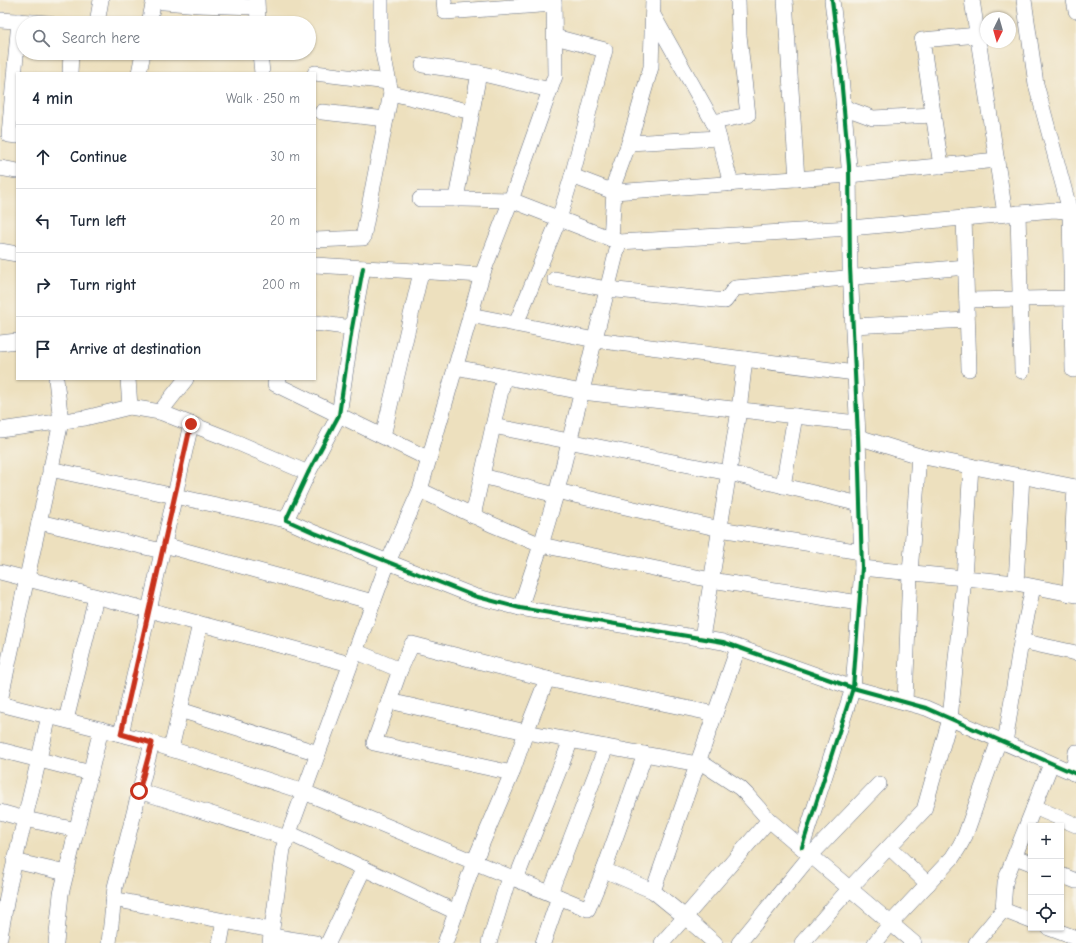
<!DOCTYPE html>
<meta charset="utf-8">
<style>
:root{--surface:#fff;--page:#f6f6f7;--text:#1f2937;--muted:#747a83;--line:#e0e1e3}
body{margin:0;font-family:"Comic Neue",sans-serif;background:var(--page);color:var(--text)}
.controls{position:absolute;right:12px;bottom:12px;display:grid;overflow:hidden;border-radius:0px;box-shadow:0 1px 3px #0004}
.controls button{width:36px;height:36px;display:grid;place-items:center;padding:0;border:0;border-bottom:1px solid var(--line);background:var(--surface);color:var(--text);font:20px sans-serif}
.compass{position:absolute;left:980px;top:12px;width:36px;height:36px;border-radius:50%;background:var(--surface);box-shadow:0 1px 3px #0004;rotate:185deg}
.stop{position:absolute;width:12px;height:12px;margin:-9px;border:3px solid #c8321e;border-radius:50%;background:#fff}
.stop.end{background:#c8321e;border-color:#fff;box-shadow:0 1px 4px #0008}
.list{margin:0;padding:0;list-style:none}
h2{display:flex;justify-content:space-between;align-items:center;height:52px;margin:0;padding:0 16px;font-size:17px}
h2 small{font-size:13px;font-weight:400;color:var(--muted)}
.list li{display:grid;grid-template-columns:26px 1fr auto;gap:12px;align-items:center;box-sizing:border-box;height:64px;padding:0 16px;border-top:1px solid var(--line)}
.list b{display:block;font-size:15px;white-space:nowrap}
.list em{font-size:13px;font-style:normal;color:var(--muted)}
.icon{flex:none;width:22px;height:22px;fill:none;stroke:currentColor;stroke-width:2;stroke-linecap:round;stroke-linejoin:round}
.map{position:relative;flex:none;width:1076px;height:943px;overflow:hidden}
.search{position:absolute;background:var(--surface);box-shadow:0 1px 3px #0004;left:16px;top:16px;width:300px;height:44px;display:flex;align-items:center;gap:10px;box-sizing:border-box;padding:0 14px;border-radius:22px;color:var(--muted);font-size:15px}
.panel{position:absolute;background:var(--surface);box-shadow:0 1px 3px #0004;left:16px;top:72px;width:300px;height:308px;border-radius:0px}
.map>svg:first-child{display:block}
</style>
<div class="map">
<svg width="1076" height="943" viewBox="0 0 1076 943">
<rect width="100%" height="100%" fill="#f7f3e8"/>
<filter id="ink" filterUnits="userSpaceOnUse"><feTurbulence type="fractalNoise" baseFrequency=".025" numOctaves="2"/><feDisplacementMap in="SourceGraphic" scale="8" xChannelSelector="R" yChannelSelector="G"/><feConvolveMatrix kernelMatrix="1 2 1 2 8 2 1 2 1" color-interpolation-filters="sRGB"/></filter>
<filter id="wash" filterUnits="userSpaceOnUse"><feTurbulence type="fractalNoise" baseFrequency=".012" numOctaves="4" result="noise"/><feDisplacementMap in="SourceGraphic" scale="16" xChannelSelector="R" yChannelSelector="G"/><feGaussianBlur stdDeviation="0.9" result="paint"/><feColorMatrix in="noise" values="0 0 0 0 0 0 0 0 0 0 0 0 0 0 0 0 0 1.4 0 .05"/><feComposite in="paint" operator="in"/></filter>
<g filter="url(#wash)">
<rect width="100%" height="100%" fill="#ede0be"/>
</g>
<g filter="url(#ink)">
<g fill="none" stroke-linecap="round" stroke-linejoin="round">
<g stroke="#646d80" stroke-width="16">
<g id="minor">
<polyline points="257,0 258,23"/>
<polyline points="444,0 445,12 554,4"/>
<polyline points="554,0 555,76 511,200 482,275 420,490 491,524 541,545 711,580 859,603"/>
<polyline points="785,0 797,179"/>
<polyline points="972,0 1005,214"/>
<polyline points="1024,0 1036,84 1070,211 1073,370"/>
<polyline points="1074,0 1076,11"/>
<polyline points="153,1 199,5 257,7"/>
<polyline points="653,15 716,127 731,184"/>
<polyline points="0,20 49,23"/>
<polyline points="97,23 101,0"/>
<polyline points="149,23 154,0"/>
<polyline points="555,37 605,50 572,176 614,192 615,181 629,143 651,67 653,0"/>
<polyline points="260,53 262,73"/>
<polyline points="423,65 479,73 550,90"/>
<polyline points="70,73 71,53"/>
<polyline points="139,73 143,53"/>
<polyline points="315,73 388,82"/>
<polyline points="391,93 472,112"/>
<polyline points="843,107 873,118 934,115"/>
<polyline points="322,112 386,119"/>
<polyline points="713,122 748,115 739,35 738,0"/>
<polyline points="17,136 9,135 19,21"/>
<polyline points="629,143 719,138"/>
<polyline points="941,166 922,40 978,35"/>
<polyline points="0,168 17,171"/>
<polyline points="420,199 463,199 511,200 619,242 850,228 1054,210 1076,212"/>
<polyline points="456,199 479,73"/>
<polyline points="1018,213 1022,371"/>
<polyline points="964,218 969,369"/>
<polyline points="611,239 614,192 849,175 997,160"/>
<polyline points="315,240 363,238 391,93 381,43 381,0"/>
<polyline points="0,251 17,254"/>
<polyline points="315,265 482,275"/>
<polyline points="363,268 352,328 339,415 308,473 286,520 315,533 474,596 520,608 723,642 853,688 926,708 1076,774"/>
<polyline points="555,279 607,289 725,301 735,288 966,267"/>
<polyline points="967,300 1072,298"/>
<polyline points="470,315 595,340 855,373"/>
<polyline points="315,324 316,323 352,328"/>
<polyline points="516,324 559,219 572,176"/>
<polyline points="853,326 967,320"/>
<polyline points="0,343 17,341"/>
<polyline points="455,367 582,392 857,423"/>
<polyline points="128,379 130,407"/>
<polyline points="279,379 275,384 429,459"/>
<polyline points="160,412 186,379"/>
<polyline points="493,426 729,473 860,504"/>
<polyline points="0,430 85,418 130,407 160,412 229,439 308,473"/>
<polyline points="383,436 421,272"/>
<polyline points="858,437 919,456 1076,487"/>
<polyline points="50,469 286,520"/>
<polyline points="482,476 556,495"/>
<polyline points="783,486 795,416"/>
<polyline points="557,491 720,529 861,552"/>
<polyline points="473,516 504,377"/>
<polyline points="39,522 162,551"/>
<polyline points="164,545 373,602"/>
<polyline points="862,568 1016,583 1076,595"/>
<polyline points="0,572 149,610 350,664"/>
<polyline points="1016,583 1022,476"/>
<polyline points="1070,594 1075,487"/>
<polyline points="520,608 541,545 557,491 619,242"/>
<polyline points="702,638 739,410 745,359"/>
<polyline points="1021,641 1076,653"/>
<polyline points="738,648 653,891 685,917 769,820 914,943"/>
<polyline points="355,651 400,670 412,644 547,679"/>
<polyline points="400,670 389,701 526,732 698,764"/>
<polyline points="0,701 61,422 56,379"/>
<polyline points="389,701 374,743 512,773"/>
<polyline points="905,702 910,573 919,456"/>
<polyline points="0,704 140,739 304,792 588,909 604,870 653,891"/>
<polyline points="180,710 318,753"/>
<polyline points="66,720 96,597"/>
<polyline points="121,734 191,424"/>
<polyline points="1005,743 1020,648 1033,587"/>
<polyline points="171,749 200,624"/>
<polyline points="0,750 91,773"/>
<polyline points="699,761 740,788 747,795 769,820"/>
<polyline points="1073,773 1076,752"/>
<polyline points="139,791 287,838"/>
<polyline points="1034,807 1076,825"/>
<polyline points="0,812 25,819 77,830"/>
<polyline points="289,833 456,912"/>
<polyline points="802,847 853,688 862,568 858,437 850,267 849,166 840,66 832,0"/>
<polyline points="889,847 928,884"/>
<polyline points="1015,857 1031,863"/>
<polyline points="14,861 66,873"/>
<polyline points="604,870 645,754"/>
<polyline points="1061,875 1076,881"/>
<polyline points="516,879 571,740"/>
<polyline points="550,893 606,747"/>
<polyline points="113,899 271,930"/>
<polyline points="1003,910 1005,883 1008,873 1051,764"/>
<polyline points="1049,928 1076,938"/>
<polyline points="271,936 315,943"/>
<polyline points="0,937 9,886 49,716"/>
<polyline points="56,943 61,894 101,729"/>
<polyline points="109,943 115,887 152,743"/>
<polyline points="220,943 224,921"/>
<polyline points="270,943 283,849 388,562 420,490"/>
<polyline points="328,943 364,868"/>
<polyline points="445,943 474,862 512,773 526,732 547,679 715,714"/>
<polyline points="489,943 509,877"/>
<polyline points="543,943 559,897"/>
<polyline points="662,943 685,917 715,943"/>
<polyline points="739,943 811,855 879,784"/>
<polyline points="802,943 850,888 924,810 950,719 964,578 971,466"/>
<polyline points="875,943 891,923 952,858 959,847 965,836 999,740"/>
<polyline points="976,943 1003,910 1031,921"/>
</g>
</g>
<use href="#minor" stroke="#fff" stroke-width="15"/>
<g stroke="#f7f3e8" stroke-width="6">
<g id="cycleway">
<polyline points="363,268 352,328 339,415 308,473 286,520 315,533 474,596 520,608 723,642 853,688 926,708 1076,774"/>
<polyline points="802,847 853,688 862,568 858,437 850,267 849,166 840,66 832,0"/>
</g>
</g>
<use href="#cycleway" stroke="#00873e" stroke-width="4"/>
</g>
</g>
<g fill="none" stroke-linecap="round" stroke-linejoin="round" filter="url(#ink)">
<polyline stroke="#c8321e" stroke-width="5" points="139,791 152,743 121,734 191,424"/>
</g>
</svg>
<div class="controls">
<button>+</button>
<button>−</button>
<button><svg class="icon" aria-label="locate" viewBox="0 0 24 24"><circle cx="12" cy="12" r="6"/><path d="M12 2v4M12 18v4M2 12h4M18 12h4"/></svg></button>
</div>
<svg class="compass" viewBox="-18 -18 36 36"><path d="M0-13l5 13h-10z" fill="#e53935"/><path d="M0 13l5-13h-10z" fill="#747a83"/></svg>
<div class="stop" style="left:139px;top:791px"></div>
<div class="stop end" style="left:191px;top:424px"></div>
<div class="search"><svg class="icon" aria-label="search" viewBox="0 0 24 24"><circle cx="10" cy="10" r="6"/><path d="M15 15l6 6"/></svg>Search here</div>
<section class="panel">
<h2>4 min<small>Walk · 250 m</small></h2>
<ul class="list">
<li><svg class="icon" aria-label="ahead" viewBox="0 0 24 24"><path d="M12 20V5M6 11l6-6 6 6"/></svg><div><b>Continue</b></div><em>30 m</em></li>
<li><svg class="icon" aria-label="left" viewBox="0 0 24 24"><path d="M17 20v-9H6M10 6l-5 5 5 5"/></svg><div><b>Turn left</b></div><em>20 m</em></li>
<li><svg class="icon" aria-label="right" viewBox="0 0 24 24"><path d="M7 20v-9h11M14 6l5 5-5 5"/></svg><div><b>Turn right</b></div><em>200 m</em></li>
<li><svg class="icon" aria-label="arrive" viewBox="0 0 24 24"><path d="M6 21V4h12l-3 4 3 4H6"/></svg><div><b>Arrive at destination</b></div></li>
</ul>
</section>
</div>
